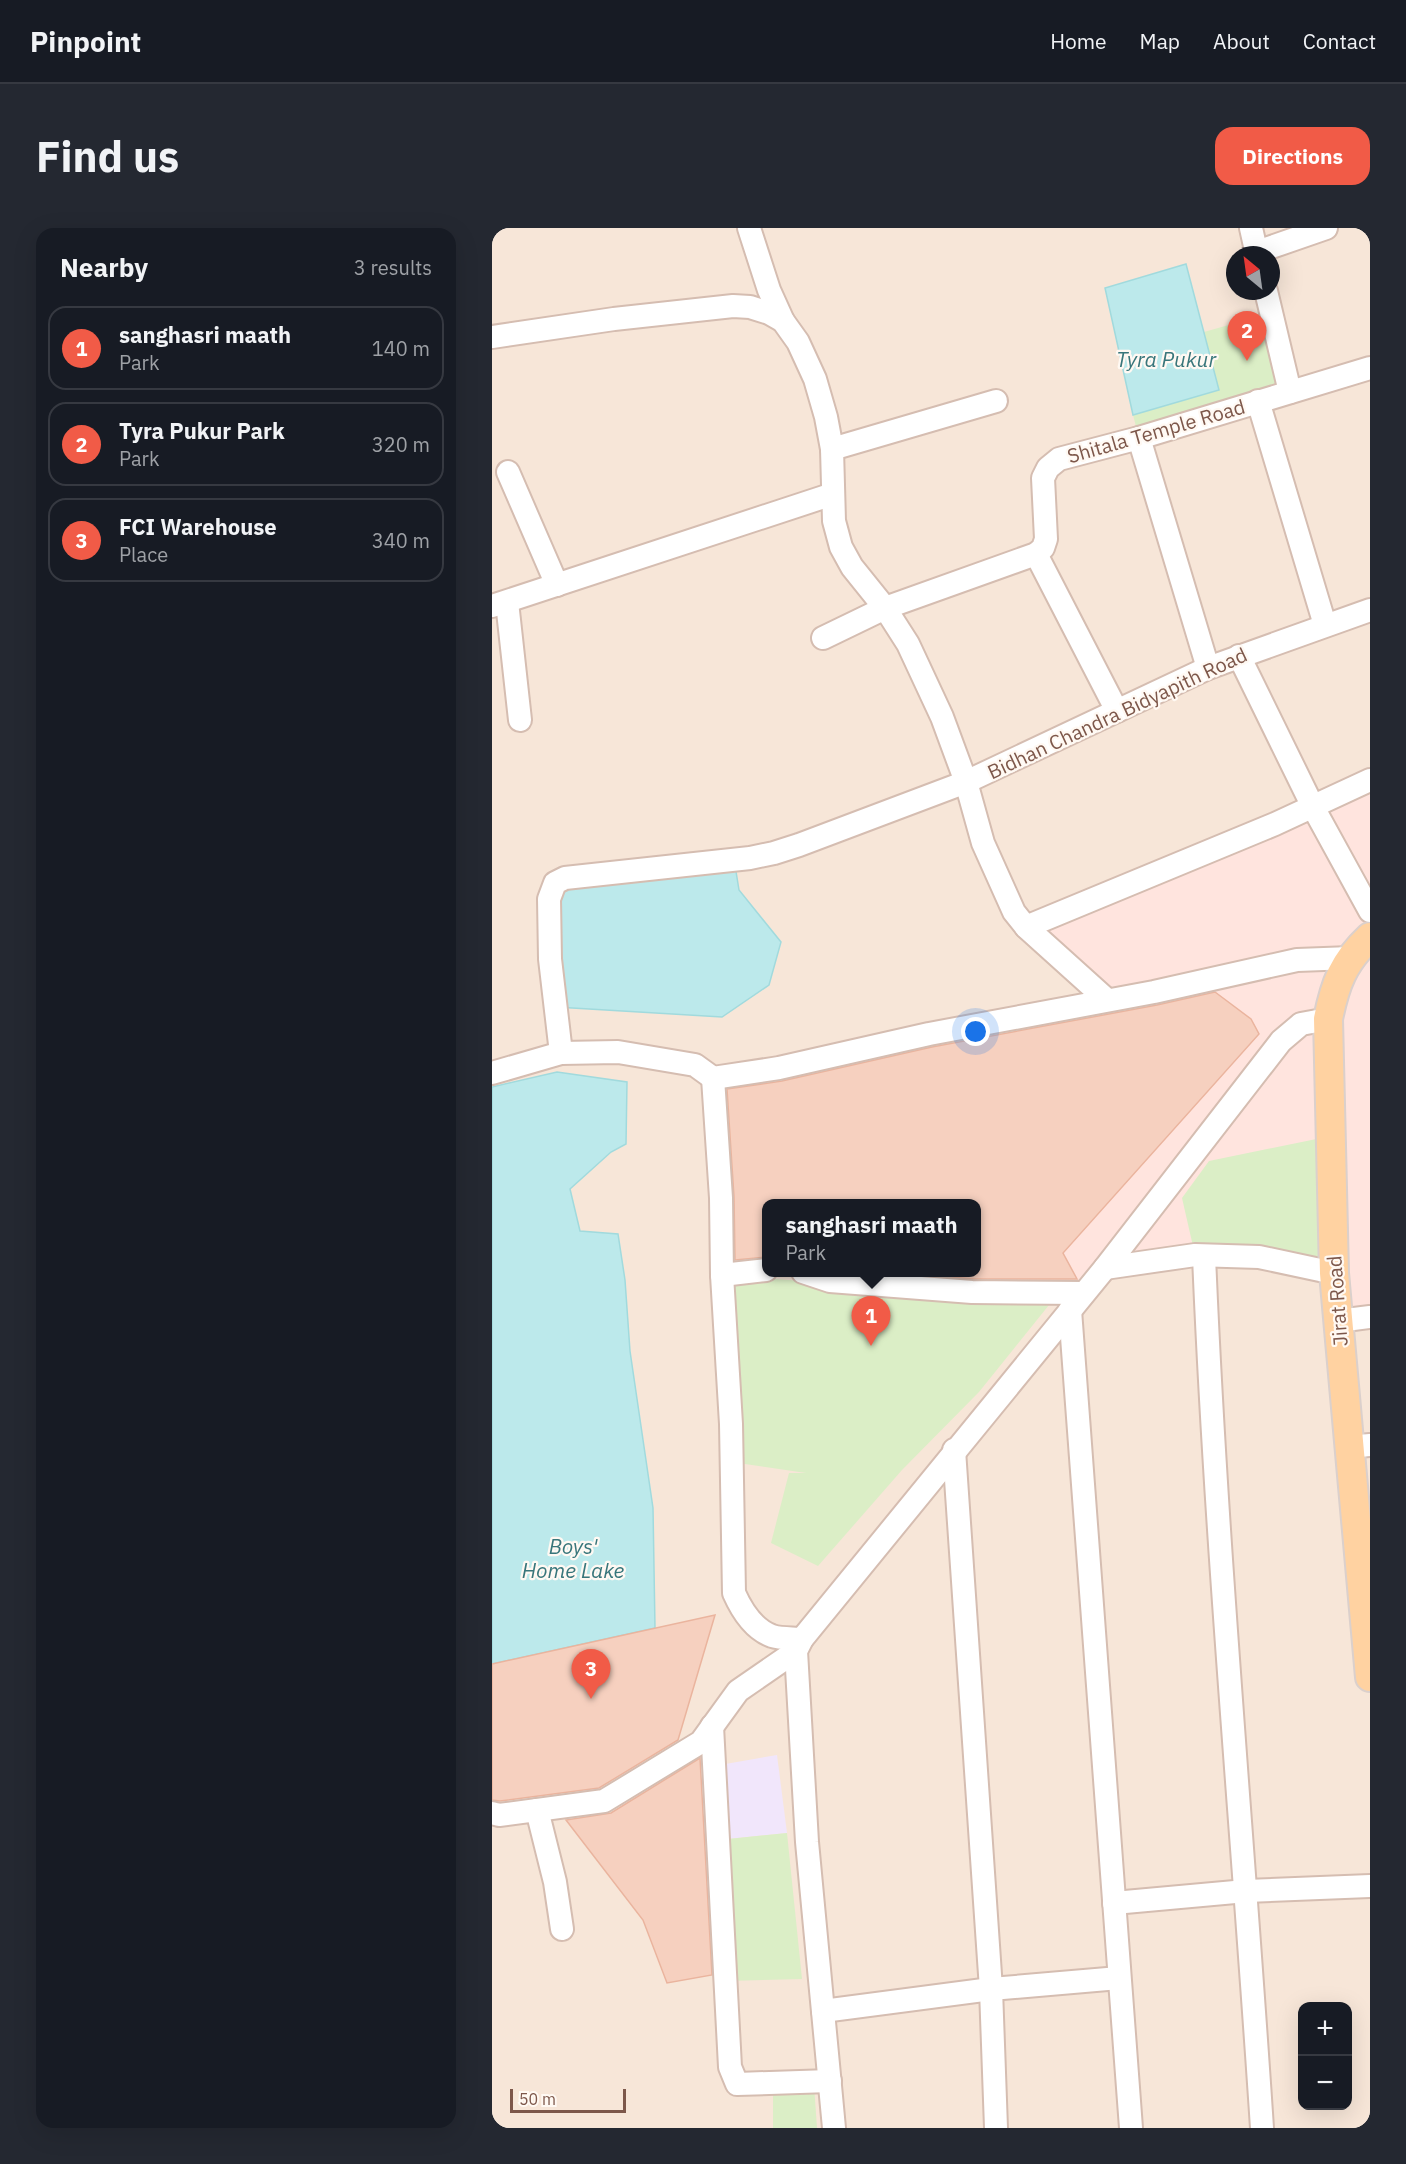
<!DOCTYPE html>
<meta charset="utf-8">
<style>
:root{--surface:#171b24;--page:#242831;--text:#f1f3f6;--muted:#9ea1a6;--line:#363941;--accent:#f15b47}
body{margin:0;font-family:"IBM Plex Sans",sans-serif;background:var(--page);color:var(--text)}
.controls{position:absolute;right:18px;bottom:18px;display:grid;overflow:hidden;border-radius:12px;box-shadow:0 6px 24px #0002}
.controls button{width:54px;height:54px;display:grid;place-items:center;padding:0;border:0;border-bottom:2px solid var(--line);background:var(--surface);color:var(--text);font:30px sans-serif}
.compass{position:absolute;left:734px;top:18px;width:54px;height:54px;border-radius:50%;background:var(--surface);box-shadow:0 6px 24px #0002;rotate:331deg}
.scale{position:absolute;left:18px;bottom:15px;width:116px;box-sizing:border-box;padding-left:6px;border:3px solid #7d574a;border-top:0;font-size:16px;line-height:21px;white-space:nowrap;color:#7d574a;-webkit-text-stroke:4px #fff9f3;paint-order:stroke}
.you{position:absolute;left:484px;top:804px;width:21px;height:21px;margin:-15px;border:4px solid #fff;border-radius:50%;background:#1a73e8;box-shadow:0 0 0 9px #1a73e833}
.badge{display:grid;place-items:center;width:39px;height:39px;border-radius:50%;background:var(--accent);color:#fff;font-size:20px;font-weight:700}
.pin{position:absolute;translate:-50% -50px;filter:drop-shadow(0 2px 3px #0008)}
.pin::after{content:'';position:absolute;top:32px;width:21px;height:18px;background:inherit;clip-path:polygon(0 0,100% 0,50% 100%)}
.popup{position:absolute;left:270px;top:971px;width:219px;height:78px;box-sizing:border-box;display:grid;place-content:center;border-radius:12px;background:var(--surface);filter:drop-shadow(0 2px 4px #0005);font-size:20px;white-space:nowrap;color:var(--muted)}
.popup b{font-size:22px;color:var(--text)}
.popup::after{content:'';position:absolute;left:50%;top:100%;margin-left:-12px;border:12px solid transparent;border-top-color:var(--surface)}
.list{margin:0;padding:0;list-style:none}
h2{display:flex;justify-content:space-between;align-items:center;height:78px;margin:0;padding:0 24px;font-size:26px}
h2 small{font-size:20px;font-weight:400;color:var(--muted)}
.list li{display:grid;grid-template-columns:39px 1fr auto;gap:18px;align-items:center;box-sizing:border-box;height:84px;margin:0 12px 12px;padding:0 12px;border:2px solid var(--line);border-radius:18px}
.list b{display:block;font-size:22px;white-space:nowrap}
.list p{margin:0;font-size:20px;white-space:nowrap;color:var(--muted)}
.list em{font-size:20px;font-style:normal;color:var(--muted)}
.map{position:relative;flex:none;width:878px;height:1900px;overflow:hidden;border-radius:18px}
header{display:flex;align-items:center;gap:36px;box-sizing:border-box;height:84px;padding:0 30px;background:var(--surface);border-bottom:2px solid var(--line)}
header strong{font-size:28px}
nav{display:flex;gap:33px;margin-inline-start:auto;font-size:21px}
.intro{display:flex;align-items:center;justify-content:space-between;box-sizing:border-box;height:144px;padding:0 36px}
h1{margin:0;font-size:42px}
.button{padding:15px 27px;border-radius:18px;background:var(--accent);color:#fff;font-size:21px;font-weight:700}
main{display:flex;gap:36px;padding:0 36px}
aside{flex:1;background:var(--surface);border-radius:18px;box-shadow:0 6px 24px #0002}
.map>svg:first-child{display:block}
</style>
<header>
<strong>Pinpoint</strong>
<nav><a>Home</a><a>Map</a><a>About</a><a>Contact</a></nav>
</header>
<div class="intro"><h1>Find us</h1><a class="button">Directions</a></div>
<main>
<aside>
<h2>Nearby<small>3 results</small></h2>
<ul class="list">
<li><span class="badge">1</span><div><b>sanghasri maath</b><p>Park</p></div><em>140 m</em></li>
<li><span class="badge">2</span><div><b>Tyra Pukur Park</b><p>Park</p></div><em>320 m</em></li>
<li><span class="badge">3</span><div><b>FCI Warehouse</b><p>Place</p></div><em>340 m</em></li>
</ul>
</aside>
<div class="map">
<svg width="878" height="1900" viewBox="0 0 878 1900">
<rect width="100%" height="100%" fill="#fef4ea"/>
<path fill="#f7e6d8" fill-rule="evenodd" d="M0 0H878V1900H0ZM743 27H779V63H743ZM274 976H484V1044H274ZM810 1778H856V1878H810Z"/>
<polygon fill="#ffe4de" points="878,552 878,1089 846,1093 842,1045 703,1027 613,1040 592,1065 571,1025 767,805 759,791 709,753 615,772 534,699"/>
<polygon fill="#f1e6fb" points="285,1527 295,1605 226,1612 222,1538"/>
<g fill="#dbeec6">
<polygon points="779,85 798,164 647,210 641,187 727,162 712,104"/>
<polygon points="839,908 842,1045 703,1027 690,970 717,933"/>
<polygon points="230,1047 561,1072 487,1164 410,1242 326,1338 279,1315 297,1245 314,1245 239,1234"/>
<polygon points="295,1605 310,1751 234,1753 226,1612"/>
<polygon points="322,1857 325,1900 281,1900 281,1861"/>
</g>
<g fill="#bce9eb" stroke="#a1dadd" stroke-width="1.5">
<polygon points="694,36 727,162 641,187 613,60"/>
<polygon points="242,631 247,662 289,714 277,757 230,789 64,779 63,655"/>
<polygon points="65,844 135,854 134,916 119,924 78,961 88,1003 126,1006 133,1052 138,1123 161,1280 163,1400 0,1436 0,859"/>
</g>
<g fill="#f6d0bf" stroke="#eab49e" stroke-width="1.5">
<polygon points="723,764 759,791 767,806 571,1025 585,1051 481,1051 403,1044 484,1044 484,975 274,975 274,1029 243,1032 242,969 235,861 290,853 440,819 665,777"/>
<polygon points="223,1387 186,1512 107,1560 8,1573 0,1572 0,1436"/>
<polygon points="208,1530 220,1747 175,1755 151,1692 74,1592 119,1585"/>
</g>
<g fill="none" stroke-linecap="round" stroke-linejoin="round">
<g stroke="#d5bdb1" stroke-width="26">
<g id="minor">
<polyline points="257,0 277,62 291,93"/>
<polyline points="759,0 765,27"/>
<polyline points="765,24 834,0"/>
<polyline points="774,63 798,164"/>
<polyline points="0,109 122,91 241,78 258,79 277,85 291,93 306,114 323,151 334,189 340,221 342,293 349,319 360,339 393,380 416,416 450,489 474,554 491,615 522,684 534,699 615,772"/>
<polyline points="766,173 833,397"/>
<polyline points="647,210 716,440"/>
<polyline points="340,221 504,173"/>
<polyline points="16,244 65,357"/>
<polyline points="544,326 625,483"/>
<polyline points="15,374 28,492"/>
<polyline points="0,378 341,266"/>
<polyline points="331,410 393,380 544,326 551,320 554,311 551,250 556,240 567,231 647,210 878,140"/>
<polyline points="747,428 821,579 878,683"/>
<polyline points="534,699 783,596 878,552"/>
<polyline points="69,825 58,731 57,671 63,655 73,650 258,630 282,625 307,617 474,554 716,440 878,382"/>
<polyline points="0,845 69,825 126,824 203,837 221,850 287,840 437,806 662,764 805,732 859,730"/>
<polyline points="221,850 229,970 230,1047 274,1042"/>
<path d="M712 1028C724 1319 751 1609 770 1900"/>
<polyline points="613,1040 703,1027 767,1029 842,1045"/>
<polyline points="311,1044 338,1053 480,1064 592,1065"/>
<path d="M230 1047 239 1196 242 1365C250 1383 261 1401 280 1408 289 1411 301 1410 310 1411"/>
<polyline points="578,1082 639,1900"/>
<polyline points="846,1093 878,1089"/>
<polyline points="857,1219 878,1217"/>
<polyline points="462,1222 499,1761 504,1900"/>
<polyline points="220,1498 238,1839 245,1856 338,1853"/>
<polyline points="45,1582 63,1654 70,1701"/>
<polyline points="0,1585 7,1587 112,1573 209,1514 246,1463 304,1423"/>
<polyline points="622,1675 754,1663 878,1658"/>
<polyline points="331,1783 499,1761 627,1750"/>
<polyline points="342,1900 315,1614 304,1423 310,1411 613,1040 789,813 809,796 836,791"/>
</g>
</g>
<g stroke="#dbd0cc" stroke-width="32">
<path id="major" d="M878 709C851 734 843 756 836 791L842 1045 878 1449"/>
</g>
<use href="#minor" stroke="#fff" stroke-width="22"/>
<use href="#major" stroke="#ffd2a1" stroke-width="28"/>
</g>
<g text-anchor="middle" dominant-baseline="central" stroke-width="4.5" stroke-linejoin="round" paint-order="stroke">
<g font-size="20" fill="#7d574a" stroke="#fff9f3">
<text transform="translate(664 203) rotate(-16)">Shitala Temple Road</text>
<text transform="translate(625 485) rotate(-25)">Bidhan Chandra Bidyapith Road</text>
<text transform="translate(845 1073) rotate(-94)">Jirat Road</text>
</g>
<g font-size="21" font-style="italic" fill="#38767b" stroke="#fff9f3">
<text x="674" y="131">Tyra Pukur</text>
<text x="81" y="1318">Boys'<tspan x="81" dy="24">Home Lake</tspan></text>
</g>
</g>
</svg>
<div class="controls">
<button>+</button>
<button>−</button>
</div>
<svg class="compass" viewBox="-18 -18 36 36"><path d="M0-13l5 13h-10z" fill="#e53935"/><path d="M0 13l5-13h-10z" fill="#9ea1a6"/></svg>
<div class="scale">50 m</div>
<div class="you"></div>
<div class="pin badge" style="left:379px;top:1118px">1</div>
<div class="popup"><b>sanghasri maath</b>Park</div>
<div class="pin badge" style="left:755px;top:133px">2</div>
<div class="pin badge" style="left:99px;top:1471px">3</div>
</div>
</main>
